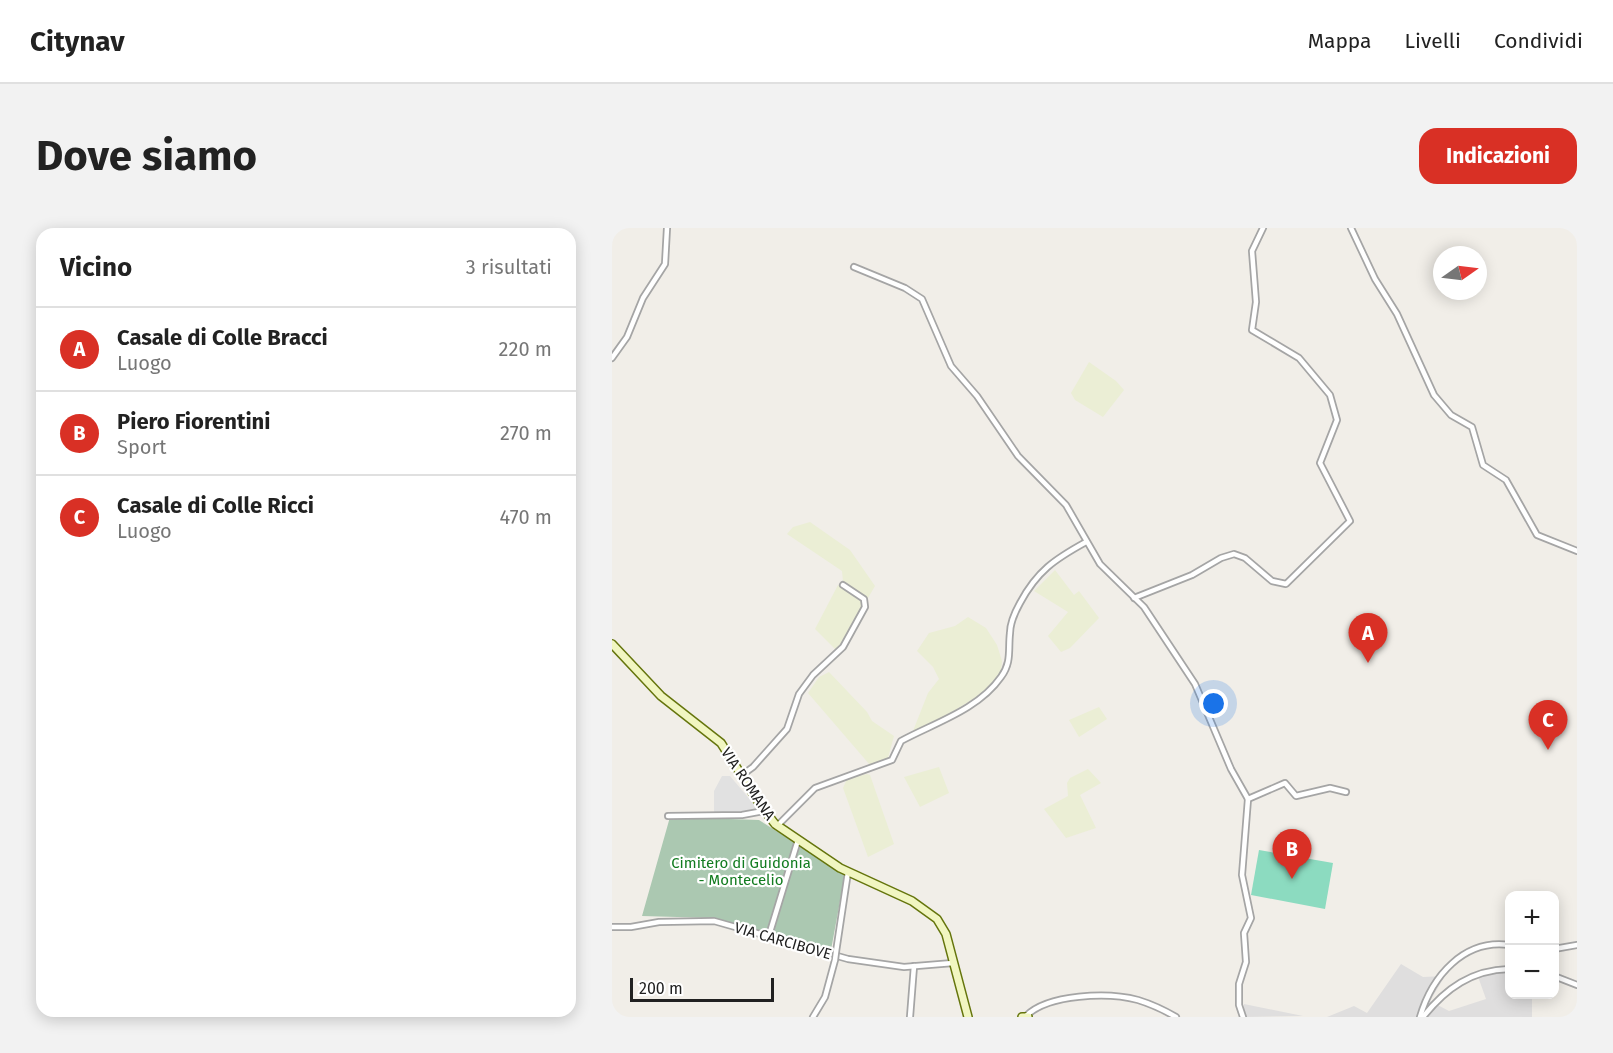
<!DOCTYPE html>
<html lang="it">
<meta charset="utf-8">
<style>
:root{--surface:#fff;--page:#f2f2f2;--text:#222;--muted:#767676;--line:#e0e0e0;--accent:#d93025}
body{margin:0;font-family:"Fira Sans",sans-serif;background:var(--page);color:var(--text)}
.controls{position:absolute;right:18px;bottom:18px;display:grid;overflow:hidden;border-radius:12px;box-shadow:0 3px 15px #0003}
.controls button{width:54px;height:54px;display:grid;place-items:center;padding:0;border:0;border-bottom:2px solid var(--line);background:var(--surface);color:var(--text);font:30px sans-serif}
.compass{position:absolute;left:821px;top:18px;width:54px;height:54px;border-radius:50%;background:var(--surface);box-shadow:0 3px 15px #0003;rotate:76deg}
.scale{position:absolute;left:18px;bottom:15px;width:144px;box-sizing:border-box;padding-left:6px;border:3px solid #212121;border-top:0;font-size:16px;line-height:21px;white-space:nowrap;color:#212121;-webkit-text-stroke:4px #fff;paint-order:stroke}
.you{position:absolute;left:602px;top:476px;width:21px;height:21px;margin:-15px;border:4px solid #fff;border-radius:50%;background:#1a73e8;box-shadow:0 0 0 9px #1a73e833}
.badge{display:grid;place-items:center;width:39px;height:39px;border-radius:50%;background:var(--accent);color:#fff;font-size:20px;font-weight:700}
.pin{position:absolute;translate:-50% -50px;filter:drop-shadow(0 2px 3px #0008)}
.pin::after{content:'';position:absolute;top:32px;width:21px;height:18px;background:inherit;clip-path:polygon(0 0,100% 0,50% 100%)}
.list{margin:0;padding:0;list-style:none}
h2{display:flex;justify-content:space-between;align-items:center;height:78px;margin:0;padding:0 24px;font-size:26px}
h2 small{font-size:20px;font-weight:400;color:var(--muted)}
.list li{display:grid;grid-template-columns:39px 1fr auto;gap:18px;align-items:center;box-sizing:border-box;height:84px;padding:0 24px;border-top:2px solid var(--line)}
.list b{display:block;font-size:22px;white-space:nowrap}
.list p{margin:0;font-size:20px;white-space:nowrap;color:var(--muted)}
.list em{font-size:20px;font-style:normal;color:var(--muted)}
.map{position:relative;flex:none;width:965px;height:789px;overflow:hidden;border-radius:18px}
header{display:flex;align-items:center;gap:36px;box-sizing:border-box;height:84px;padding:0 30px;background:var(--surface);border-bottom:2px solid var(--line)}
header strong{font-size:28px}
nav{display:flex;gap:33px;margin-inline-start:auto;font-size:21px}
.intro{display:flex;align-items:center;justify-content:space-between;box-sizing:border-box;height:144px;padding:0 36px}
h1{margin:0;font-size:42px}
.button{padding:15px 27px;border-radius:18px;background:var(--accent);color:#fff;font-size:21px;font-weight:700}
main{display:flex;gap:36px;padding:0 36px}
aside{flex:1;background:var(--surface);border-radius:18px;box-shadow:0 3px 15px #0003}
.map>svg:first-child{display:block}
</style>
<header>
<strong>Citynav</strong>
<nav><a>Mappa</a><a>Livelli</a><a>Condividi</a></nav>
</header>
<div class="intro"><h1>Dove siamo</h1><a class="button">Indicazioni</a></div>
<main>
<aside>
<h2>Vicino<small>3 risultati</small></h2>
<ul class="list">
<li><span class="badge">A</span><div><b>Casale di Colle Bracci</b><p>Luogo</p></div><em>220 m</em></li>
<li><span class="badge">B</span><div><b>Piero Fiorentini</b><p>Sport</p></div><em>270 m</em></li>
<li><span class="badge">C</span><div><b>Casale di Colle Ricci</b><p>Luogo</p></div><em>470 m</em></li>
</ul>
</aside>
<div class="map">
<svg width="965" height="789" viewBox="0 0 965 789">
<rect width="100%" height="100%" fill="#f1eee8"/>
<g fill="#dfdede">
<polygon points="789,736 811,749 833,748 818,773 837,783 874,771 864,743 897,737 897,766 920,767 920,789 715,789 742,778 755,785"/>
<polygon points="632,776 691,788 632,789"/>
</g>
<g fill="#ebeed5">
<polygon points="477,134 504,153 512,162 491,189 463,172 459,165"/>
<polygon points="198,294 238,322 263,358 256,370 231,354 230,343 175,306 181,299"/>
<polygon points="443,342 462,367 467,363 487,390 458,420 449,424 436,408 456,384 422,363"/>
<polygon points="226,357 251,372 252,378 226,424 203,401"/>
<polygon points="356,389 374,400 385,417 390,433 389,444 373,464 310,502 301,503 316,465 327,451 321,439 305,423 317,405 343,398"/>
<polygon points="217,444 255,484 260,493 282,508 276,530 258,537 196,465 207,449"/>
<polygon points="487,479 495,491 467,509 457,492"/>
<polygon points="327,539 337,565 308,579 292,549"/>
<polygon points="476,541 489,555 468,567 484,600 454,610 432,581 456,568 455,555 458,550"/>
<polygon points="255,546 258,547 282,616 256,629 231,560 235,551"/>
</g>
<polygon fill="#abc8b1" points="58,589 147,592 233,646 219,722 101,690 30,688"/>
<polygon fill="#8cdbc0" points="647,622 721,635 713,681 639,667"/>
<polygon fill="#e1e1e1" points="110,548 118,548 146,581 133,586 102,585 102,563"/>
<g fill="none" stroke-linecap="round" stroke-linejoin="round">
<g stroke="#a5a5a5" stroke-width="8">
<g id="street">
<polyline points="739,0 763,51 785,86 822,167 839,187 860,199 871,237 894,252 925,307 965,323"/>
<polyline points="242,39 293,60 310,71 339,138 365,168 406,228 454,277 488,336 532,379 583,456 619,541 636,571 630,647 639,690 632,705 634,734 627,756 627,777 631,789"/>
<polyline points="0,130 15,109 31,70 53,36 55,0"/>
<polyline points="522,370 580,347 609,330 622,326 633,330 660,353 674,356 738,293 708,235 725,192 718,167 687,130 640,102 644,74 640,23 651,0"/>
<polyline points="130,547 141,539 175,501 187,466 201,447 231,419 253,379 252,371 231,357"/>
<polyline points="636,571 673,555 684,568 718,560 734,564"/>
<polyline points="56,588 130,587 152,583"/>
<path d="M165 598 203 560 280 532 289 513C322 495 366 482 389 449 400 434 396 422 398 405 398 394 403 384 408 375 425 343 443 331 474 314"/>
<polyline points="0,699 19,699 47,694 102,693 236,731 292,739 341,735"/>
<polyline points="158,704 186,612"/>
<polyline points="942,721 965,717"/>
<polyline points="224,724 236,644"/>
<polyline points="942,748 965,757"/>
<path d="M414 788C436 766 496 764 526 772 539 776 552 782 564 789"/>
<polyline points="201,789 213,769 223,732"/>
<polyline points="298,789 302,738"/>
<path d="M808 789C820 748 852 711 897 717"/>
<path d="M811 789C834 760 860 742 897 741"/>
</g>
</g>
<g stroke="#65750c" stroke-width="10">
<g id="secondary">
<polyline points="0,416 49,468 109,515 149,578 163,596 228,640 300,673 325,691 334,706 356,789"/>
<polyline points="410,789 416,789"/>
</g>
</g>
<use href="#street" stroke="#fff" stroke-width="4.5"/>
<use href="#secondary" stroke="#f1f6c1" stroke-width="7"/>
<g stroke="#a5a5a5" stroke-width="8" stroke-linecap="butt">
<polyline id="street-bridge" points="223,732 224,724"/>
</g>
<use href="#street-bridge" stroke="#fff" stroke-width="4.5"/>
</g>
<g text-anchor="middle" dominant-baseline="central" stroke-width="4.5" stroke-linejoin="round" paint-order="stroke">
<g font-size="15" fill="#212121" stroke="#fff">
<text transform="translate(136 556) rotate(56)">VIA ROMANA</text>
<text transform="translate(171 713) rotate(16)">VIA CARCIBOVE</text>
</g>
<g font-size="15" fill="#127c20" stroke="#fff">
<text x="129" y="635">Cimitero di Guidonia<tspan x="129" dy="17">- Montecelio</tspan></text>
</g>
</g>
</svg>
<div class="controls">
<button>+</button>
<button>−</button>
</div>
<svg class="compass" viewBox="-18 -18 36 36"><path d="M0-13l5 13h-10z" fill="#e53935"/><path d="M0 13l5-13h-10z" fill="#767676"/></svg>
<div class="scale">200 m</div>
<div class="you"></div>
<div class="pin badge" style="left:756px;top:435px">A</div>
<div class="pin badge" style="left:680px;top:651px">B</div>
<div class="pin badge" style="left:936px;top:522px">C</div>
</div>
</main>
